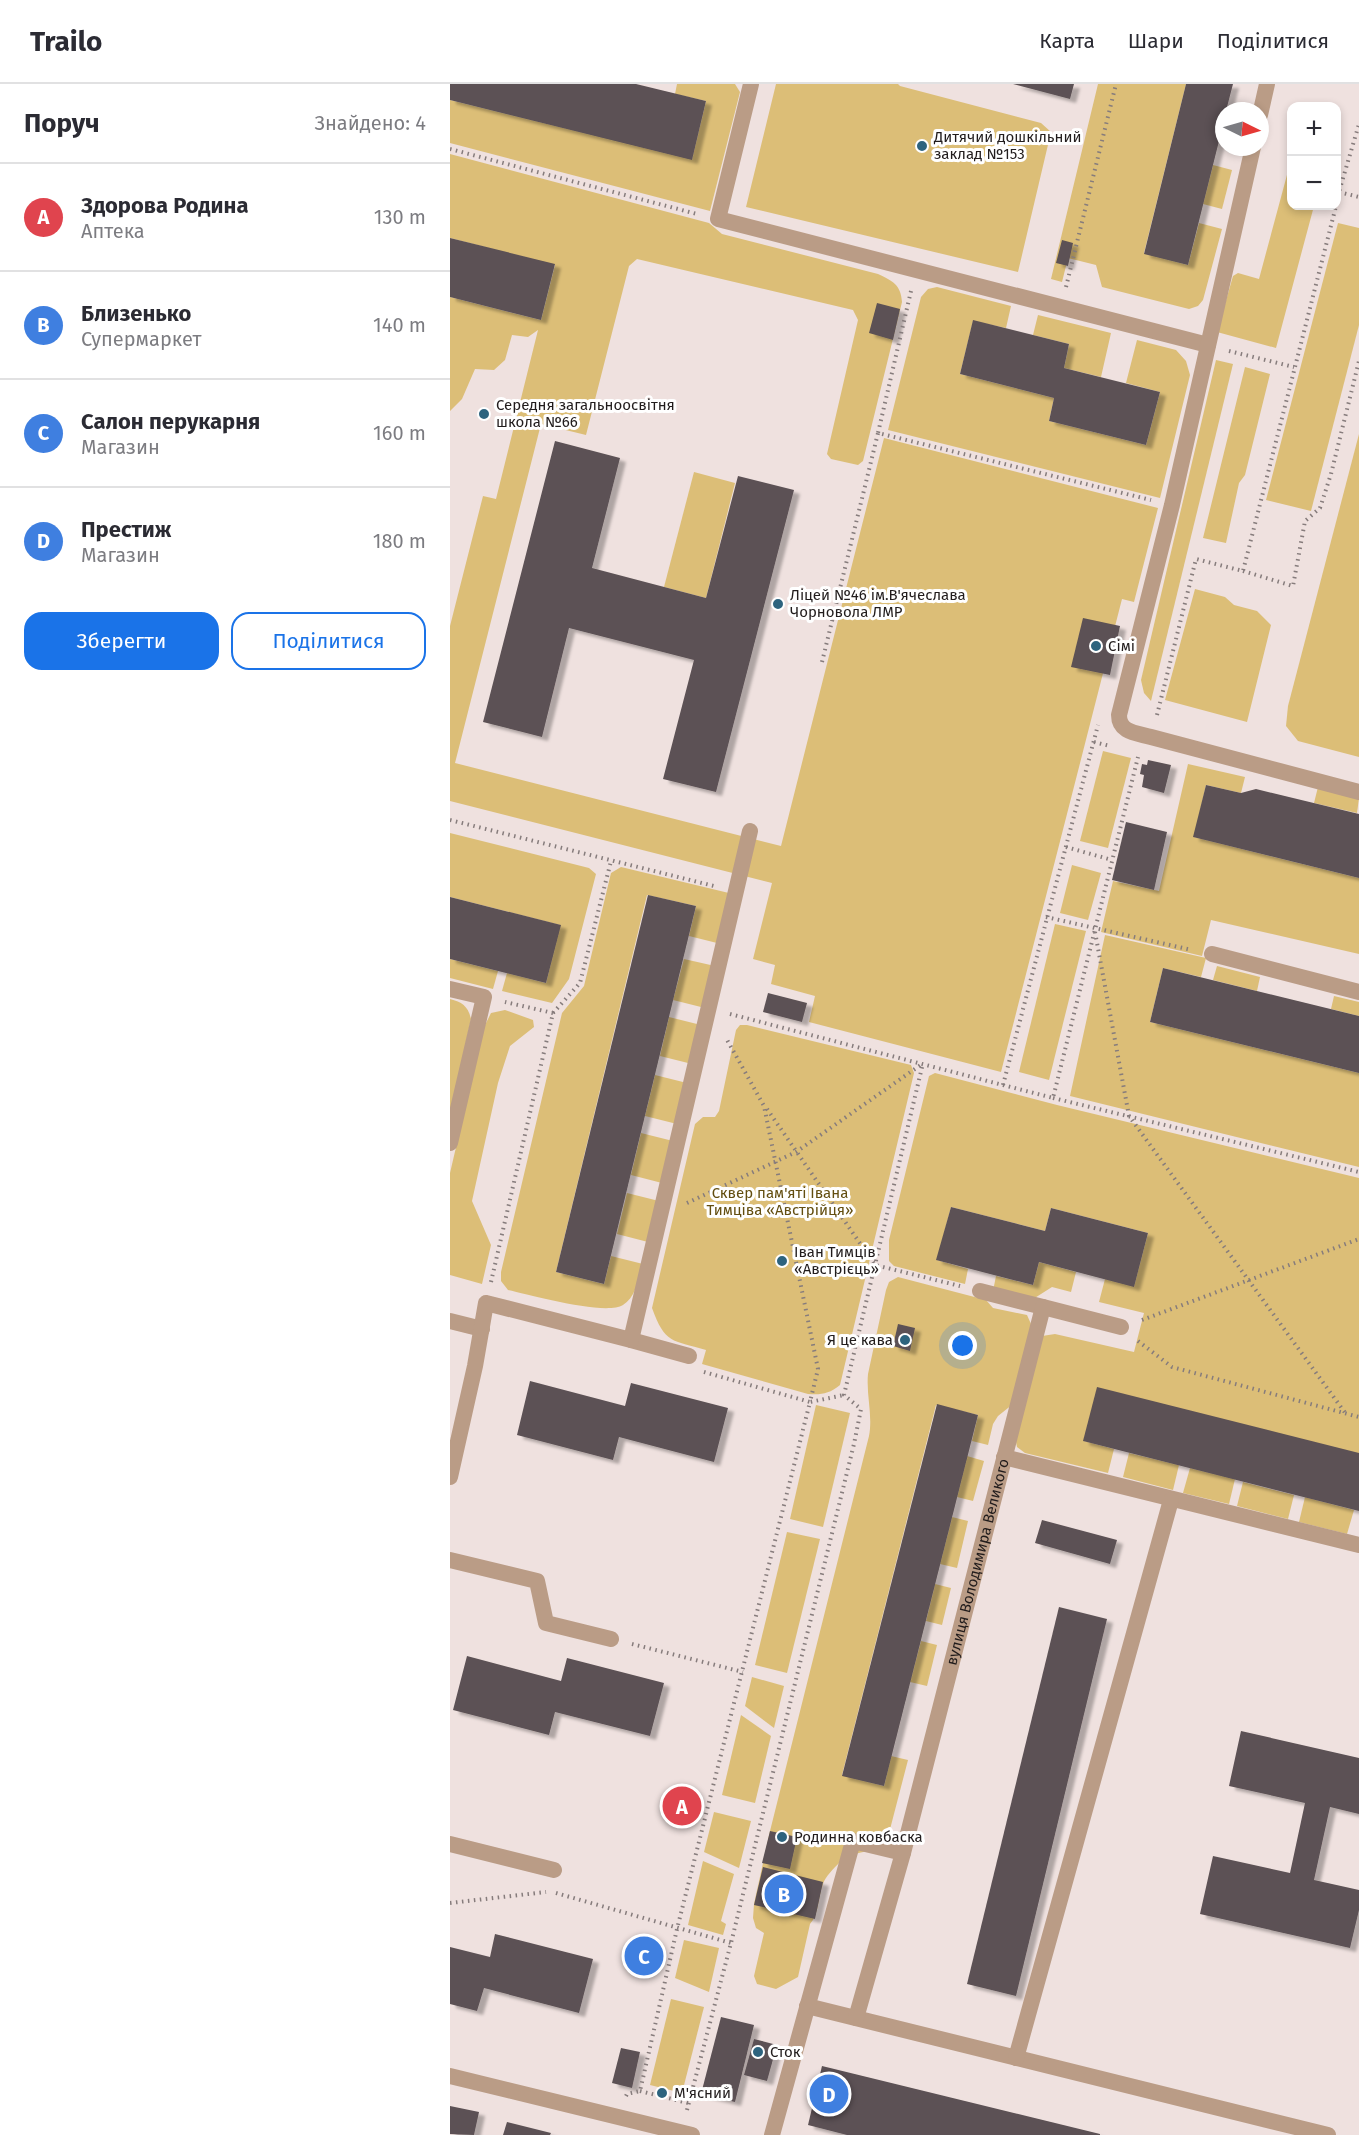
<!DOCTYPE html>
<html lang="uk">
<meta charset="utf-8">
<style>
:root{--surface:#fff;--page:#f2f2f3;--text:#2b2b33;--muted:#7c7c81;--line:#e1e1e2;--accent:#1a73e8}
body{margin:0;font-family:"Fira Sans",sans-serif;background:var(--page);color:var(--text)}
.controls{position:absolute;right:18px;top:18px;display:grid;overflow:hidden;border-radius:12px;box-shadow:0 3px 9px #0003}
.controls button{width:54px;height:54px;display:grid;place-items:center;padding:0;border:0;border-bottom:2px solid var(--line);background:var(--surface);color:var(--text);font:30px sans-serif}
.compass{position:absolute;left:765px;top:18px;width:54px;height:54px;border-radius:50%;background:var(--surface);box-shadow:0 3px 9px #0003;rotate:95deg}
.you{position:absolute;left:513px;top:1262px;width:21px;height:21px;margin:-15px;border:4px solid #fff;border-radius:50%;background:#1a73e8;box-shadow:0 0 0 9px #1a73e833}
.badge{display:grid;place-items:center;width:39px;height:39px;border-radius:50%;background:var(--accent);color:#fff;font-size:20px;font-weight:700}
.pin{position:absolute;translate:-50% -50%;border:3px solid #fff;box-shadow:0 2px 6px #0006}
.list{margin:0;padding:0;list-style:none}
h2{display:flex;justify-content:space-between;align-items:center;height:78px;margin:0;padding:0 24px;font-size:26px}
h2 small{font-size:20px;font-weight:400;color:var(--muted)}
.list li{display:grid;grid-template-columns:39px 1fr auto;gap:18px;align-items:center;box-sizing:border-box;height:108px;padding:0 24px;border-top:2px solid var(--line)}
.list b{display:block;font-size:22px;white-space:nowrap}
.list p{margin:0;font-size:20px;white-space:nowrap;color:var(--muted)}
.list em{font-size:20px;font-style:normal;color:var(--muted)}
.actions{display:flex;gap:12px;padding:18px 24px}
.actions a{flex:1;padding:14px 0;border:2px solid var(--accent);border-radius:18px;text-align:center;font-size:21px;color:var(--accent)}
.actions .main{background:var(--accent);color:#fff}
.map{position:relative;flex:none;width:909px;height:2051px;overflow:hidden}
header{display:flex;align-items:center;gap:36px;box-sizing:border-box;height:84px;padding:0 30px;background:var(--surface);border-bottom:2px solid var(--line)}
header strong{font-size:28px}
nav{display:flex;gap:33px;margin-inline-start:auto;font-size:21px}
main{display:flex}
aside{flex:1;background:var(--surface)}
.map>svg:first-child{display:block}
</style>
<header>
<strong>Trailo</strong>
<nav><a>Карта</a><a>Шари</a><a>Поділитися</a></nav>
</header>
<main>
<aside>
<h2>Поруч<small>Знайдено: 4</small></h2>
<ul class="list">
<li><span class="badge" style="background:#e0444e">A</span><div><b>Здорова Родина</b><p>Аптека</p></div><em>130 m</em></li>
<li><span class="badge" style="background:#3f7fe0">B</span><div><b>Близенько</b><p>Супермаркет</p></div><em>140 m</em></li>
<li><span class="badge" style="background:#3f7fe0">C</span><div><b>Салон перукарня</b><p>Магазин</p></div><em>160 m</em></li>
<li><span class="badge" style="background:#3f7fe0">D</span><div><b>Престиж</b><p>Магазин</p></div><em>180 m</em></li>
</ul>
<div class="actions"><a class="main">Зберегти</a><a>Поділитися</a></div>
</aside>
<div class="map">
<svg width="909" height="2051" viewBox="0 0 909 2051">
<defs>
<filter id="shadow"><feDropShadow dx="6" dy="4" stdDeviation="1.5" flood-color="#0004"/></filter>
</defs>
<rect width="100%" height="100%" fill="#efe1df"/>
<g fill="#dcbe77">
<polygon points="227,0 285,0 290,8 260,127 0,59 0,16 242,75 256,17 225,10"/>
<polygon points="326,0 448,0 450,2 591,39 601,48 568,188 296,123"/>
<polygon points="648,0 736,0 694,169 738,181 749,139 772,145 753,216 748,222 739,225 652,203 646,181 618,174 612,198 601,195"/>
<path d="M0 70 259 139 272 150 428 190C443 197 451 201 452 218L413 377 408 381 381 375 377 370 408 236 403 226 187 175 179 182 136 351 91 340 5 679 331 762 434 354 708 424 684 518 672 515 551 988 359 938 365 912 321 900 325 881 303 875 322 799 0 717V542L33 412 46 415 88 246 78 253 62 251 55 276 44 286 25 285 12 315 0 327V213L91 236 105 181 0 154Z"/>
<polygon points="841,76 842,122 864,122 826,264 767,248 783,192 788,189 809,195"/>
<polygon points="763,81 782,86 772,125 753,120"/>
<polygon points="888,139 909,144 909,241 861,427 816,416"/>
<polygon points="487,203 561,222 556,244 523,237 510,290 604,314 599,337 696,361 710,308 676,299 687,256 726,266 736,277 740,291 710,414 438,346 471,213 478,205"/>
<polygon points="588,231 661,249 651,293 614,284 619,260 583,251"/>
<polygon points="766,276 783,280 701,617 694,609 691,596"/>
<polygon points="795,283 820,290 795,391 789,399 776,459 753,454"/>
<polygon points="909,350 909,673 848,657 836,642 838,622"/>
<polygon points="244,388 285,399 256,514 214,503"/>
<polygon points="745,505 775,513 784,521 807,527 821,541 797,638 715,616"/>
<polygon points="653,667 681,674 658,764 630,757"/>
<polygon points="738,680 795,693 791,709 756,701 744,753 909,794 909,870 761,836 752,872 651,848 663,797 709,807"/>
<polygon points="868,703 909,714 907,729 864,719"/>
<polygon points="0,749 139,784 146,790 119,895 102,919 52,907 57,889 96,899 110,841 0,813"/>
<polygon points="622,781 651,789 638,836 610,829"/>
<path d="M171 783 283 810 271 860 239 852 246 822 197 811 106 1188 154 1200 161 1172 193 1180C189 1194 186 1213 173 1221 155 1232 81 1211 58 1206L51 1197V1188L112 929 134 902 161 789Z"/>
<polygon points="605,840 636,847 599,996 569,988"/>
<polygon points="655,851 756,874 751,893 713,884 700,938 909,989 909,1083 620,1012"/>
<polygon points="0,875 48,887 43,905 0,894"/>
<polygon points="234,875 265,882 255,924 223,916"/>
<polygon points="767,882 810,893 807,907 763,896"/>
<polygon points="884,912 909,918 909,932 881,925"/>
<path d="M0 915C12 918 18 922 21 935L0 1031Z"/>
<polygon points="55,926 83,936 84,943 60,962 48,999 22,1117 41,1161 32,1200 0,1191 0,1089 34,943 41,929"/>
<polygon points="219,933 251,941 242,980 210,972"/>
<path d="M290 941H297L461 981 464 989 390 1301C379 1310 371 1311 358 1310L252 1280 256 1266C222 1256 215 1260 202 1224L245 1040 253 1033H265L269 1027 286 946Z"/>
<polygon points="485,989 607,1021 909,1094 909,1369 634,1357 664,1365 658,1389 575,1369 567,1363 565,1353 592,1252 605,1250 684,1268 694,1229 649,1218 655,1195 684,1202 698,1149 601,1124 595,1147 501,1123 487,1176 518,1185 515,1200 444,1182 439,1177 439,1156 479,992"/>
<polygon points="205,991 237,999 227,1040 195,1032"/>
<polygon points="191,1049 223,1057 212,1099 181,1091"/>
<polygon points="177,1109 209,1117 198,1158 167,1150"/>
<polygon points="589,1178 626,1188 621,1208 602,1203 580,1217 543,1207 546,1192 583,1201"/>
<path d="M448 1193 536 1216 543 1224 577 1231 581 1240 563 1320 548 1332 543 1340 538 1361 522 1357 528 1331 486 1321 392 1691 434 1702 441 1672 458 1676 438 1753C428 1771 404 1765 390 1778 384 1784 375 1793 373 1800 368 1813 369 1830 360 1840L348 1893 326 1905 307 1900 304 1892 314 1849 306 1844 303 1834 304 1820 320 1747 419 1352C423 1331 416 1311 418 1290L436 1206 439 1198Z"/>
<polygon points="366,1321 400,1329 373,1443 340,1435"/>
<polygon points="679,1369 729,1381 723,1406 673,1393"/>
<polygon points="517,1372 534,1377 523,1417 507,1413"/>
<polygon points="740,1384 785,1395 779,1420 733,1409"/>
<polygon points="793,1398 844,1411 838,1435 787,1422"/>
<polygon points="855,1413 904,1426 897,1450 849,1438"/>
<polygon points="502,1433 518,1437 507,1484 490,1480"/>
<polygon points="337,1448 370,1455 337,1589 305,1581"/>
<polygon points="485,1500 501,1504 492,1541 476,1537"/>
<polygon points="471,1557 487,1561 477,1602 460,1598"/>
<polygon points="302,1593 334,1602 324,1644 295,1622"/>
<polygon points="291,1631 321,1652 305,1719 272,1711"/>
<polygon points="264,1728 301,1737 289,1784 254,1768"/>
<polygon points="253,1777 284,1790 271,1837 276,1840 273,1851 238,1841"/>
<polygon points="234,1856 269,1864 259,1908 225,1894"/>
<polygon points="221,1915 254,1923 232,2009 200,2001"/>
</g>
<g fill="#5c5154" filter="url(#shadow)">
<polygon points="0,0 186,0 256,17 242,76 0,16"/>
<polygon points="563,0 624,0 620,15"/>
<polygon points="736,0 783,0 776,27 774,27 774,37 738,181 694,170"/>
<polygon points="0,154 105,180 91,236 0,213"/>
<polygon points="612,156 623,159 618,182 606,179"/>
<polygon points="427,219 450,225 443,256 419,249"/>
<polygon points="523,236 619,260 614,284 710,308 696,361 599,337 604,314 510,290"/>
<polygon points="105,357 170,374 142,484 256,514 288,392 344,406 266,708 213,695 244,576 119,544 92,653 33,638"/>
<polygon points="633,534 670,542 660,591 621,583"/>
<polygon points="698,676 721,681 714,709 692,703 694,691 690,690 692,680 697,681"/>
<polygon points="756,701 791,709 806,705 909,730 909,794 743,753"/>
<polygon points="676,738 717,748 704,806 662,796"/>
<polygon points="198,811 246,822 154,1200 106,1188"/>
<polygon points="0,813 111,841 96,899 0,875"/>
<polygon points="713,884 909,932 909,989 700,938"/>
<polygon points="318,909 357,919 352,938 313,928"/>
<polygon points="501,1123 595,1147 601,1124 698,1149 684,1203 589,1178 583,1201 486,1176"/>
<polygon points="448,1240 465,1244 460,1267 443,1262"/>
<polygon points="80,1297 175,1322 181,1299 278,1324 264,1378 169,1353 163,1376 67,1351"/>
<polygon points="647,1303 909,1369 909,1427 633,1357"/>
<polygon points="487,1320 528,1331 434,1702 392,1692"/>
<polygon points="592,1436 667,1456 660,1480 585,1459"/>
<polygon points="609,1523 657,1535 566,1912 517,1900"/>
<polygon points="17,1572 111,1597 117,1574 214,1599 200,1652 105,1628 99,1651 3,1626"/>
<polygon points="791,1647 909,1674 909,1730 880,1723 864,1796 909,1806 909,1826 900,1864 750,1830 763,1772 840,1789 855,1719 779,1702"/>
<polygon points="320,1747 347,1753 340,1785 312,1779"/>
<polygon points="313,1783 373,1798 365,1835 304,1821"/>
<polygon points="45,1850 143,1875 129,1929 34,1904 27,1927 0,1920 0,1863 40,1873"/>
<polygon points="271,1933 304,1941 285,2018 251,2010"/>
<polygon points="304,1955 327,1961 317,1997 294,1991"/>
<polygon points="171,1964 190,1968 182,2004 162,1999"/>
<polygon points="372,1982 650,2050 650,2051 397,2051 358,2041"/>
<polygon points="0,2022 29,2028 24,2051 0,2050"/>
<polygon points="57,2038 101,2049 100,2051 53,2051"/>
</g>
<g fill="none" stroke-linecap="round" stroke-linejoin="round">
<g stroke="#867c7c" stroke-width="4" stroke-dasharray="1.5 4.5" stroke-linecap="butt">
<polyline points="0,65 247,130"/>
<polyline points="889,108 909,113"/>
<polyline points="886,118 909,40"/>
<polyline points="616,203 666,0"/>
<polyline points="461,207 428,349 701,416"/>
<polyline points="779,267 844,283"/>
<polyline points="793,487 843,502 855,437 870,424 881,390 909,277"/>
<polyline points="372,578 428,349"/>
<polyline points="707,631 746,475 793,487 886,122"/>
<polyline points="644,658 660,662"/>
<polyline points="0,736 264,802"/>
<polyline points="616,763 662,776"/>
<polyline points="596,833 742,866"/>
<polyline points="645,848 679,1032 896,1330"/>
<polyline points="103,929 130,899 161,777"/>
<polyline points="280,930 603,1014 688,673"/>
<polyline points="553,1001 648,641"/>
<polyline points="603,1014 909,1088"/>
<polyline points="317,1025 425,1181 510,1202"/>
<polyline points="237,1119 346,1068 472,980"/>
<polyline points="41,1198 103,929 55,918"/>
<polyline points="692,1236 909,1155"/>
<polyline points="688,1257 722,1283 909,1333"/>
<polyline points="254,1288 360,1318 368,1285 314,1022 276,954"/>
<polyline points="182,1560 293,1588"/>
<polyline points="106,1809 281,1859"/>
<polyline points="0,1819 96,1808"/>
<polyline points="190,2007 238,2019"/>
<polyline points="176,2012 177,2010 190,2007 227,1845 360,1318 394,1311"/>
<polyline points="237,2026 281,1859 404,1360 411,1325 394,1311 473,979"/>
</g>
<g stroke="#ba9c86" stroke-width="16">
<polyline points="301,0 268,135 758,261"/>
<polyline points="810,31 817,0"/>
<path d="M803 63 722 421 669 631C669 649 687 649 701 653L909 708"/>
<polyline points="762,870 909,908"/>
<polyline points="0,905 34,913 0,1059"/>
<polyline points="530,1207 593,1223"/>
<polyline points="0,1237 32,1245"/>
<polyline points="181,1256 239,1272"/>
<polyline points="554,1373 909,1461"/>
<polyline points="0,1393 25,1282 36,1219 181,1256 300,747"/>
<polyline points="0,1476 87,1497 96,1539 161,1555"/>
<polyline points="0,1760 104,1786"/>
<polyline points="357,1922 878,2051"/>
<path id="s1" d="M406 1934 453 1769 593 1223 671 1243"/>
<polyline points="566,1974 721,1416"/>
<polyline points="0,1992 242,2051"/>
<polyline points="322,2051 403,1757 453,1769"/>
</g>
</g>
<g fill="#2d637e" stroke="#fff" stroke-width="2">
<circle cx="472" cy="62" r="6"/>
<circle cx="34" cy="330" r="6"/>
<circle cx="328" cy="520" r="6"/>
<circle cx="646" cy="562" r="6"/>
<circle cx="332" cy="1177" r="6"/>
<circle cx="455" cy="1256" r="6"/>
<circle cx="332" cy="1753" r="6"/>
<circle cx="308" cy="1968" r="6"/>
<circle cx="212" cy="2009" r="6"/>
</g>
<g text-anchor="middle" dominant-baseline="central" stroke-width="6" stroke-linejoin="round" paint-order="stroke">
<g font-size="15" fill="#211c1c" stroke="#fff" text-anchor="start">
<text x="484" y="53">Дитячий дошкільний<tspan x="484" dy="17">заклад №153</tspan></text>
<text x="46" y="321">Середня загальноосвітня<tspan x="46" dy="17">школа №66</tspan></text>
<text x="340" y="511">Ліцей №46 ім.В'ячеслава<tspan x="340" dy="17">Чорновола ЛМР</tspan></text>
<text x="658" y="562">Сімі</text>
<text x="344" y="1168">Іван Тимців<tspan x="344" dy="17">«Австрієць»</tspan></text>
<text x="443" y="1256" text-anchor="end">Я це кава</text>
<text x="344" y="1753">Родинна ковбаска</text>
<text x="320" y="1968">Сток</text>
<text x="224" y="2009">М'ясний</text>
</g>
<g font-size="15" fill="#634e10" stroke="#fff">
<text x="330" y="1109">Сквер пам'яті Івана<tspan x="330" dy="17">Тимціва «Австрійця»</tspan></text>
</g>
<g font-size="15" fill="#211c1c" stroke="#fff">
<text stroke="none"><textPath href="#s1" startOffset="472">вулиця Володимира Великого</textPath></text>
</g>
</g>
</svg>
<div class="controls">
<button>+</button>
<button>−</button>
</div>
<svg class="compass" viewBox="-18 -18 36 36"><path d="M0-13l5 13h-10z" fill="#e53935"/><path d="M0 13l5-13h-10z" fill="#7c7c81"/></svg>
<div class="you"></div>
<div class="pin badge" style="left:232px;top:1722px;background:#e0444e">A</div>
<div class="pin badge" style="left:334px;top:1810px;background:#3f7fe0">B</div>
<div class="pin badge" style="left:194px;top:1872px;background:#3f7fe0">C</div>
<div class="pin badge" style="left:379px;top:2010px;background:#3f7fe0">D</div>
</div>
</main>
